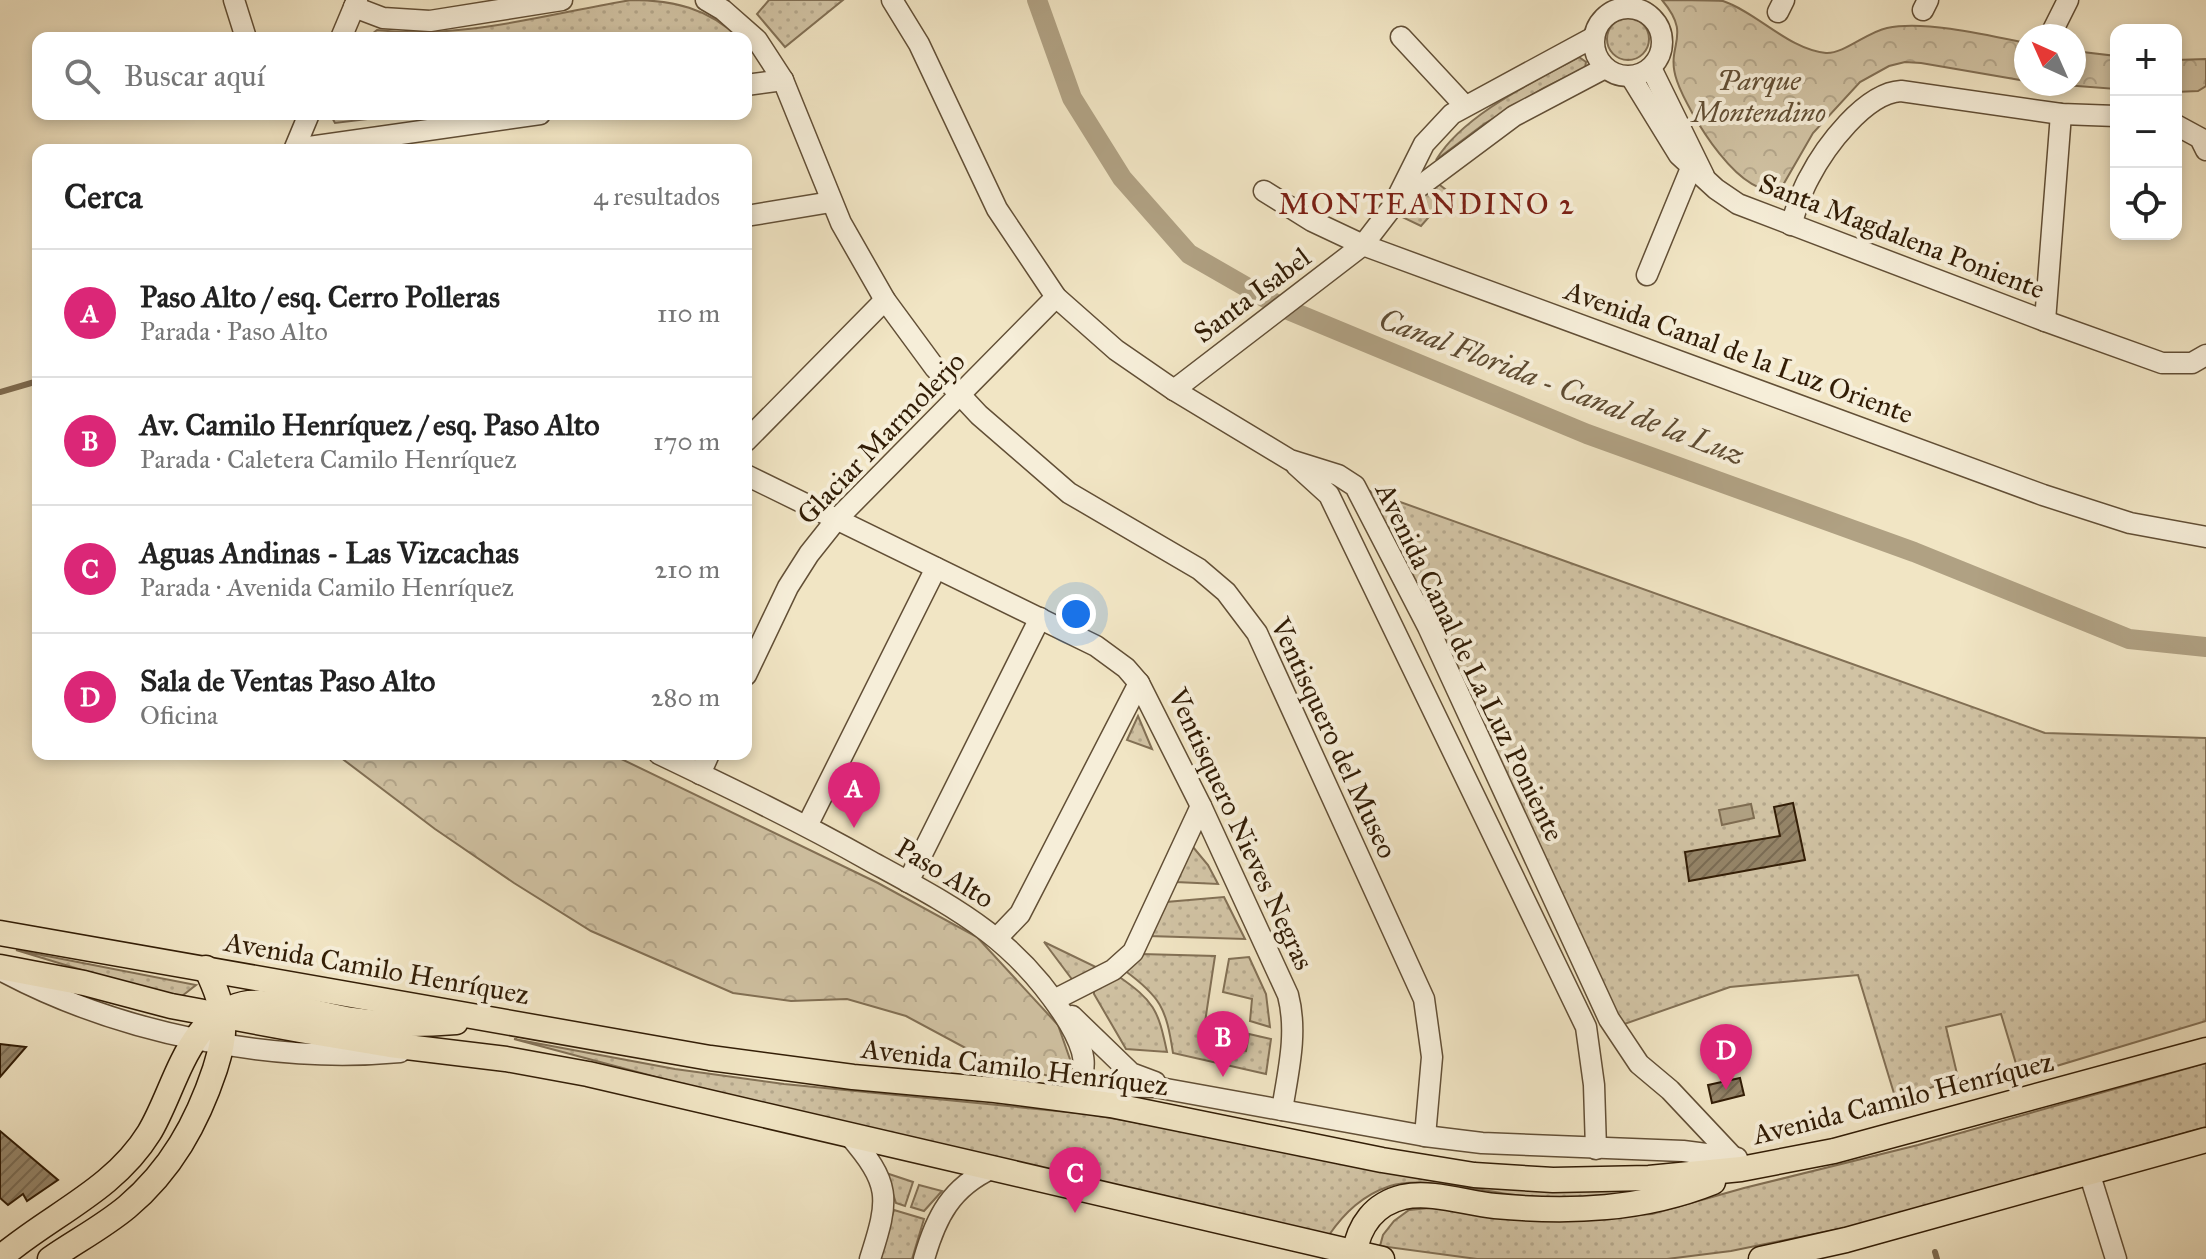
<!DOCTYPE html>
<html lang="es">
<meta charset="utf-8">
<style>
:root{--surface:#fff;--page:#f2f2f2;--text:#222;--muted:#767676;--line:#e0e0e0;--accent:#db2777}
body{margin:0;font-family:"IM FELL Great Primer",serif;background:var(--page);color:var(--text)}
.controls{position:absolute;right:24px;top:24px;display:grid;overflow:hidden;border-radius:16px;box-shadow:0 4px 12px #0003}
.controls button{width:72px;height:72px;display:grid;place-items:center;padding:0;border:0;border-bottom:2px solid var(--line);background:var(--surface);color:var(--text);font:40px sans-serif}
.compass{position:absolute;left:2014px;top:24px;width:72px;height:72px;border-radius:50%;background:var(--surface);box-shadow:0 4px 12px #0003;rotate:315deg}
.you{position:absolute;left:1076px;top:614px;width:28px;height:28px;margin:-20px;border:6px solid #fff;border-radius:50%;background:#1a73e8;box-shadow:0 0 0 12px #1a73e833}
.badge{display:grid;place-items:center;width:52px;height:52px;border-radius:50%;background:var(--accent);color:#fff;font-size:26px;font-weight:700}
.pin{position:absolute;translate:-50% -66px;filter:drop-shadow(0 2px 4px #0008)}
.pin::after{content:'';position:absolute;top:42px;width:28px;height:24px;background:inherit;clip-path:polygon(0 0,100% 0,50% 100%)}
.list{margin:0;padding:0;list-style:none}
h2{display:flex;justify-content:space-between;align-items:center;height:104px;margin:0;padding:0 32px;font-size:34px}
h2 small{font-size:26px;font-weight:400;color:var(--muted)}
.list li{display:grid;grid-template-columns:52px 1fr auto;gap:24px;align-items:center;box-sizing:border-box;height:128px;padding:0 32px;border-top:2px solid var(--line)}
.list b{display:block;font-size:30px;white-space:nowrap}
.list p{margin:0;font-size:26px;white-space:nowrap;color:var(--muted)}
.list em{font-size:26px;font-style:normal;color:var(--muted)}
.icon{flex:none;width:44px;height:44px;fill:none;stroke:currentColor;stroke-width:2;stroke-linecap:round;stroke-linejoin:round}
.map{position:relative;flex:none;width:2206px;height:1259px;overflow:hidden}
.search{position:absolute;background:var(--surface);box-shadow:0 4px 12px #0003;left:32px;top:32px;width:720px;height:88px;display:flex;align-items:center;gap:20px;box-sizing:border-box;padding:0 28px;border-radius:16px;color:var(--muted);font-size:30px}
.panel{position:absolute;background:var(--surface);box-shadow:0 4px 12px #0003;left:32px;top:144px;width:720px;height:616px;border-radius:16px}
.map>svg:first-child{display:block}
</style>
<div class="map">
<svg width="2206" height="1259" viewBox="0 0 2206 1259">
<defs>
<pattern id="grass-dots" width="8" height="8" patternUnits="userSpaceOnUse" patternTransform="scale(2)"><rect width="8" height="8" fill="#d1c3a4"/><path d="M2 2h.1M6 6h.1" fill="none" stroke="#b4a78c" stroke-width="1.8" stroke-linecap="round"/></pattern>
<pattern id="park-crowns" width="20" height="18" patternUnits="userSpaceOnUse" patternTransform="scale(2)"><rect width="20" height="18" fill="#d1c3a4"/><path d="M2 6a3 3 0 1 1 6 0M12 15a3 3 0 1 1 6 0" fill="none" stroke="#b4a78c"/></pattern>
<pattern id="building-hatch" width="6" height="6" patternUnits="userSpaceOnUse" patternTransform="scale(2)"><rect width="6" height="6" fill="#958569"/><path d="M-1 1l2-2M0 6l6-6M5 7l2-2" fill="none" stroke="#7a6c54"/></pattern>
</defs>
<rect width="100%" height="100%" fill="#f1e5c4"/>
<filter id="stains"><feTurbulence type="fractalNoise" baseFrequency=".0025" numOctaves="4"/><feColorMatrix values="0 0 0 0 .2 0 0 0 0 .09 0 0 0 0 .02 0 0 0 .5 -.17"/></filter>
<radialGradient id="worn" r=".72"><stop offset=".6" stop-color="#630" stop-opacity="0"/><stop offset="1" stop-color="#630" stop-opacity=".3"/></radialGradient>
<g fill="url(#grass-dots)" stroke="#827055" stroke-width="2">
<path d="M631 0C673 0 708 8 739 38H367L377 30C462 40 547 14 631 0Z"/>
<polygon points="769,0 843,0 785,47 757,14"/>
<circle cx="1628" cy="39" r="21"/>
<path d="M1579 57 1586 62 1585 68 1544 88 1484 124 1436 160C1463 115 1533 82 1579 57Z"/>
<polygon points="330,114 409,114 335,123"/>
<polygon points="1436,182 1450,193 1421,226 1400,216 1416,197"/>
<polygon points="1364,489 2045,733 2206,738 2206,1021 2020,1077 2001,1014 1946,1027 1958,1078 1896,1100 1858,975 1730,987 1613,1028"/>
<polygon points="1138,716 1152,749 1127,740"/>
<polygon points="1193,847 1208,865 1218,884 1176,882"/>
<polygon points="1224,897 1245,939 1149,936 1166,902"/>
<polygon points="1044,942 1100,969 1074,982"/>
<polygon points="16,950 196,985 182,996 141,988"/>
<path d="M1141 954 1215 956 1202 1042 1246 1051 1249 1034 1271 1039 1266 1074 1173 1053C1166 1008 1161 997 1124 970Z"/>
<polygon points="1249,957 1266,994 1270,1027 1250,1021 1252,999 1223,992 1229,959"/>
<path d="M1118 976C1154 1001 1158 1009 1167 1052L1126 1049 1094 994V988Z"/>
<path d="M514 1039 675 1069 784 1084 1088 1114 1507 1188 1640 1191C1601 1198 1563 1199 1524 1196 1488 1193 1423 1175 1390 1186 1363 1195 1345 1212 1329 1235L742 1100Z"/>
<polygon points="2206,1063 2206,1127 1864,1224 1731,1251 1667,1259 1477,1259 1380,1246 1383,1235 1394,1221 1409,1210 1440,1207 1590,1218 1652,1214 1744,1188 1918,1145"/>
<polygon points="886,1173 913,1182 905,1206 896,1203"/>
<polygon points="919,1185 942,1191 924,1211 911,1207"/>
<polygon points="894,1210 924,1219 912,1259 878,1259"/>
</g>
<g fill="url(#park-crowns)" stroke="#827055" stroke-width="2">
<path d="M1662 0C1678 0 1708 0 1723 1 1758 13 1788 49 1826 53 1844 54 1867 32 1887 28 1924 20 1988 35 2026 43V81L1921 63 1905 62 1889 66 1860 82 1813 133 1783 185C1745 211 1687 110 1677 81 1664 44 1694 38 1662 0Z"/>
<polygon points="2074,51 2116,56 2116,89 2051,84 2074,84"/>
<polygon points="2206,59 2206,86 2198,91 2176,92 2176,60"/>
<polygon points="336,754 611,754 878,883 977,937 1058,1025 1072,1065 1056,1078 986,1059 906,1016 847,999 791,1001 733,993 591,931 514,883 435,829"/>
</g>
<polygon fill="#b0a183" stroke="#7e6c51" stroke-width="2" points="1751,804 1754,818 1722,825 1719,810"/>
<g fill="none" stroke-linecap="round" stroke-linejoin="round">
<g stroke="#7e6c51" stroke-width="6">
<polyline points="0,392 38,381"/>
<polyline points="1935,1252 1937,1259"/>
</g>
<polyline stroke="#b0a183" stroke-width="20" points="1037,0 1072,98 1122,178 1189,254 1281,307 1587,434 1914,552 2129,639 2206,647"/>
</g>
<g fill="url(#building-hatch)" stroke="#321d06" stroke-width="2">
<polygon points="1793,803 1805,860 1689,881 1685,852 1780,836 1774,807"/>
<polygon points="0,1044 26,1047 0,1077"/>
<polygon points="1740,1078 1744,1095 1712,1103 1708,1085"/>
<polygon points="0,1131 58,1180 27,1201 23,1194 8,1205 0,1198"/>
</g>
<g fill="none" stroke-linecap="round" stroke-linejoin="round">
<g stroke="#624f36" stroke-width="23">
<g id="minor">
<polyline points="234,0 246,38"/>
<polyline points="706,0 723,10 757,40 783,80 841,223 885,300 935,368 979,415 1069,493 1199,569 1226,592 1257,633 1424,999 1432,1057 1425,1136"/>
<polyline points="892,0 919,44 997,209 1056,297 1116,350 1174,390 1290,460 1338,475 1355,486 1428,627 1609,1019 1639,1064 1670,1090 1733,1157"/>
<polyline points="354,7 383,18 430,21 562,0"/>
<circle cx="1628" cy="42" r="34"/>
<polyline points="1923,10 1928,0"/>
<polyline points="1778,12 1784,0"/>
<polyline points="2050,36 2068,0"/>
<polyline points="1401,37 1465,106"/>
<polyline points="341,38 357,0"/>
<polyline points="1651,68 1704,176"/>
<polyline points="1631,77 1679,155 1716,189 1738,204 2045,321 2162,363 2192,363 2206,355"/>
<polyline points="746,85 783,80"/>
<polyline points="2176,125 2200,138 2206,150"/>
<polyline points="295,149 540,114"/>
<polyline points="294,150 309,114"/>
<polyline points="1264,191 1312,221 1363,245 2043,495 2130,523 2206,537"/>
<polyline points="1396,204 1514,116 1605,68"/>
<polyline points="746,216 831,202"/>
<path d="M1791 225C1796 209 1801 192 1809 178 1825 147 1865 93 1901 91L2061 114 2116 116"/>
<polyline points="1647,275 1691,168"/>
<polyline points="2045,321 2061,114"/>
<polyline points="1174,390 1363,245 1393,206 1424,144 1452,114 1594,37"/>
<polyline points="746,441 885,300"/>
<polyline points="1296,465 1329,495 1586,1027 1594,1085 1596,1149"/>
<path d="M746 475 1096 646 1126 668 1139 683 1201 806 1288 995C1298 1033 1288 1072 1282 1110"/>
<polyline points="746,675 788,587 809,554 836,520 1056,297"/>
<path d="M659 754C730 788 801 822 870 861 954 907 1017 938 1069 1023 1083 1047 1093 1071 1070 1093"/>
<polyline points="700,774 709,754"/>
<polyline points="807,826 936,568"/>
<polyline points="908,882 1040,618"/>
<polyline points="997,938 1020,914 1139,683"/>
<path d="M6 973C120 1033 271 1064 400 1052"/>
<polyline points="1054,1000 1113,970 1133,952 1201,806"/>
<polyline points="1072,1016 1131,1073 1155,1082"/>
<polyline points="1078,1086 1155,1087 1425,1136 1482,1143 1683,1151 1737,1158"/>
<path d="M848 1134C891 1184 890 1197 870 1259"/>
<polyline points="2089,1172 2116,1259"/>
<path d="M924 1259C936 1217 951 1187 993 1168"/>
</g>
</g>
<g stroke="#321d06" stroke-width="27">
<g id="major">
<polyline points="0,933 710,1058 853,1077 995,1090 1111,1105 1382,1160 1474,1175 1553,1180 1649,1178 1741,1169 1834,1151 2206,1050"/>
<polyline points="0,967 84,983 171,1006 300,1030 390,1045 506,1059 588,1074 1382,1259"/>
<path d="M1354 1254C1359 1225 1374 1204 1403 1197 1432 1191 1466 1203 1495 1206 1570 1213 1643 1210 1713 1182"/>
<path d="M0 1258C50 1215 113 1191 149 1133 176 1089 187 1012 249 1003 276 1000 324 1016 352 1020 386 1025 421 1025 456 1022"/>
<path d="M50 1259C76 1241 103 1227 127 1207 171 1170 197 1123 215 1069 219 1055 224 1041 223 1027 223 1006 215 987 206 968"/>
<polyline points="1761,1259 1846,1240 2206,1140"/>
</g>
</g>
<use href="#minor" stroke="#f6eed9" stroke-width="20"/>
<use href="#major" stroke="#f1e5c4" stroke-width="24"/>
</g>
<g text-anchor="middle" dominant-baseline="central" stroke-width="8" stroke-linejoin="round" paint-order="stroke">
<g font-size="28" font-style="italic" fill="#624f35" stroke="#f6eed9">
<text x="1759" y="80">Parque<tspan x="1759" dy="32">Montendino</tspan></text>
</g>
<g font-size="28" fill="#321d06" stroke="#f6eed9">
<text transform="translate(1902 236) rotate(21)">Santa Magdalena Poniente</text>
<text transform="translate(1252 295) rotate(-37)">Santa Isabel</text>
<text transform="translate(1739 352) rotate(20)">Avenida Canal de la Luz Oriente</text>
<text transform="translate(881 438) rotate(-46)">Glaciar Marmolerjo</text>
<text transform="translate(1470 662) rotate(64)">Avenida Canal de La Luz Poniente</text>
<text transform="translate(1334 738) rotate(65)">Ventisquero del Museo</text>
<text transform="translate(1241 829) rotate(65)">Ventisquero Nieves Negras</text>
<text transform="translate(945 873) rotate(31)">Paso Alto</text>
<text transform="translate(377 968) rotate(10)">Avenida Camilo Henríquez</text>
<text transform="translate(1015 1067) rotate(7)">Avenida Camilo Henríquez</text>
<text transform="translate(1903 1098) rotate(-14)">Avenida Camilo Henríquez</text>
</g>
<g font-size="30" letter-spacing="2" fill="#7a1f14" stroke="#f6eed9">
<text x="1427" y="204">MONTEANDINO 2</text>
</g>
<g font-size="30" font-style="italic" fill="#5e4b32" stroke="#f6eed9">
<text transform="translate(1562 387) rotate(21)">Canal Florida - Canal de la Luz</text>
</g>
</g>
<rect width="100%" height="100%" filter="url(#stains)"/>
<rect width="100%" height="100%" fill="url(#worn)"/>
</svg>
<div class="controls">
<button>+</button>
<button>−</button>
<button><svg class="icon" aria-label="locate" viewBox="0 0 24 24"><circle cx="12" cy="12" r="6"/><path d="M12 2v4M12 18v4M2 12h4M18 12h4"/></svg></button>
</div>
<svg class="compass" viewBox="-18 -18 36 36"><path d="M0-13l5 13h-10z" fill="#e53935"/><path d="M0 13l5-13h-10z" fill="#767676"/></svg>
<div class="you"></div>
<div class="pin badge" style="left:854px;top:828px">A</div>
<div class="pin badge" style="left:1223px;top:1077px">B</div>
<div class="pin badge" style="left:1075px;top:1213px">C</div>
<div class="pin badge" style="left:1726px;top:1090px">D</div>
<div class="search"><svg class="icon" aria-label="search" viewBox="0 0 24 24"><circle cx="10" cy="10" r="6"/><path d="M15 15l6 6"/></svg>Buscar aquí</div>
<section class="panel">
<h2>Cerca<small>4 resultados</small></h2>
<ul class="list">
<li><span class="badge">A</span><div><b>Paso Alto / esq. Cerro Polleras</b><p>Parada · Paso Alto</p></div><em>110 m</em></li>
<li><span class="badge">B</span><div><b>Av. Camilo Henríquez / esq. Paso Alto</b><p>Parada · Caletera Camilo Henríquez</p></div><em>170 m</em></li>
<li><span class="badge">C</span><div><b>Aguas Andinas - Las Vizcachas</b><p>Parada · Avenida Camilo Henríquez</p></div><em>210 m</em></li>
<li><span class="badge">D</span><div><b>Sala de Ventas Paso Alto</b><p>Oficina</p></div><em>280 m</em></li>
</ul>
</section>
</div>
